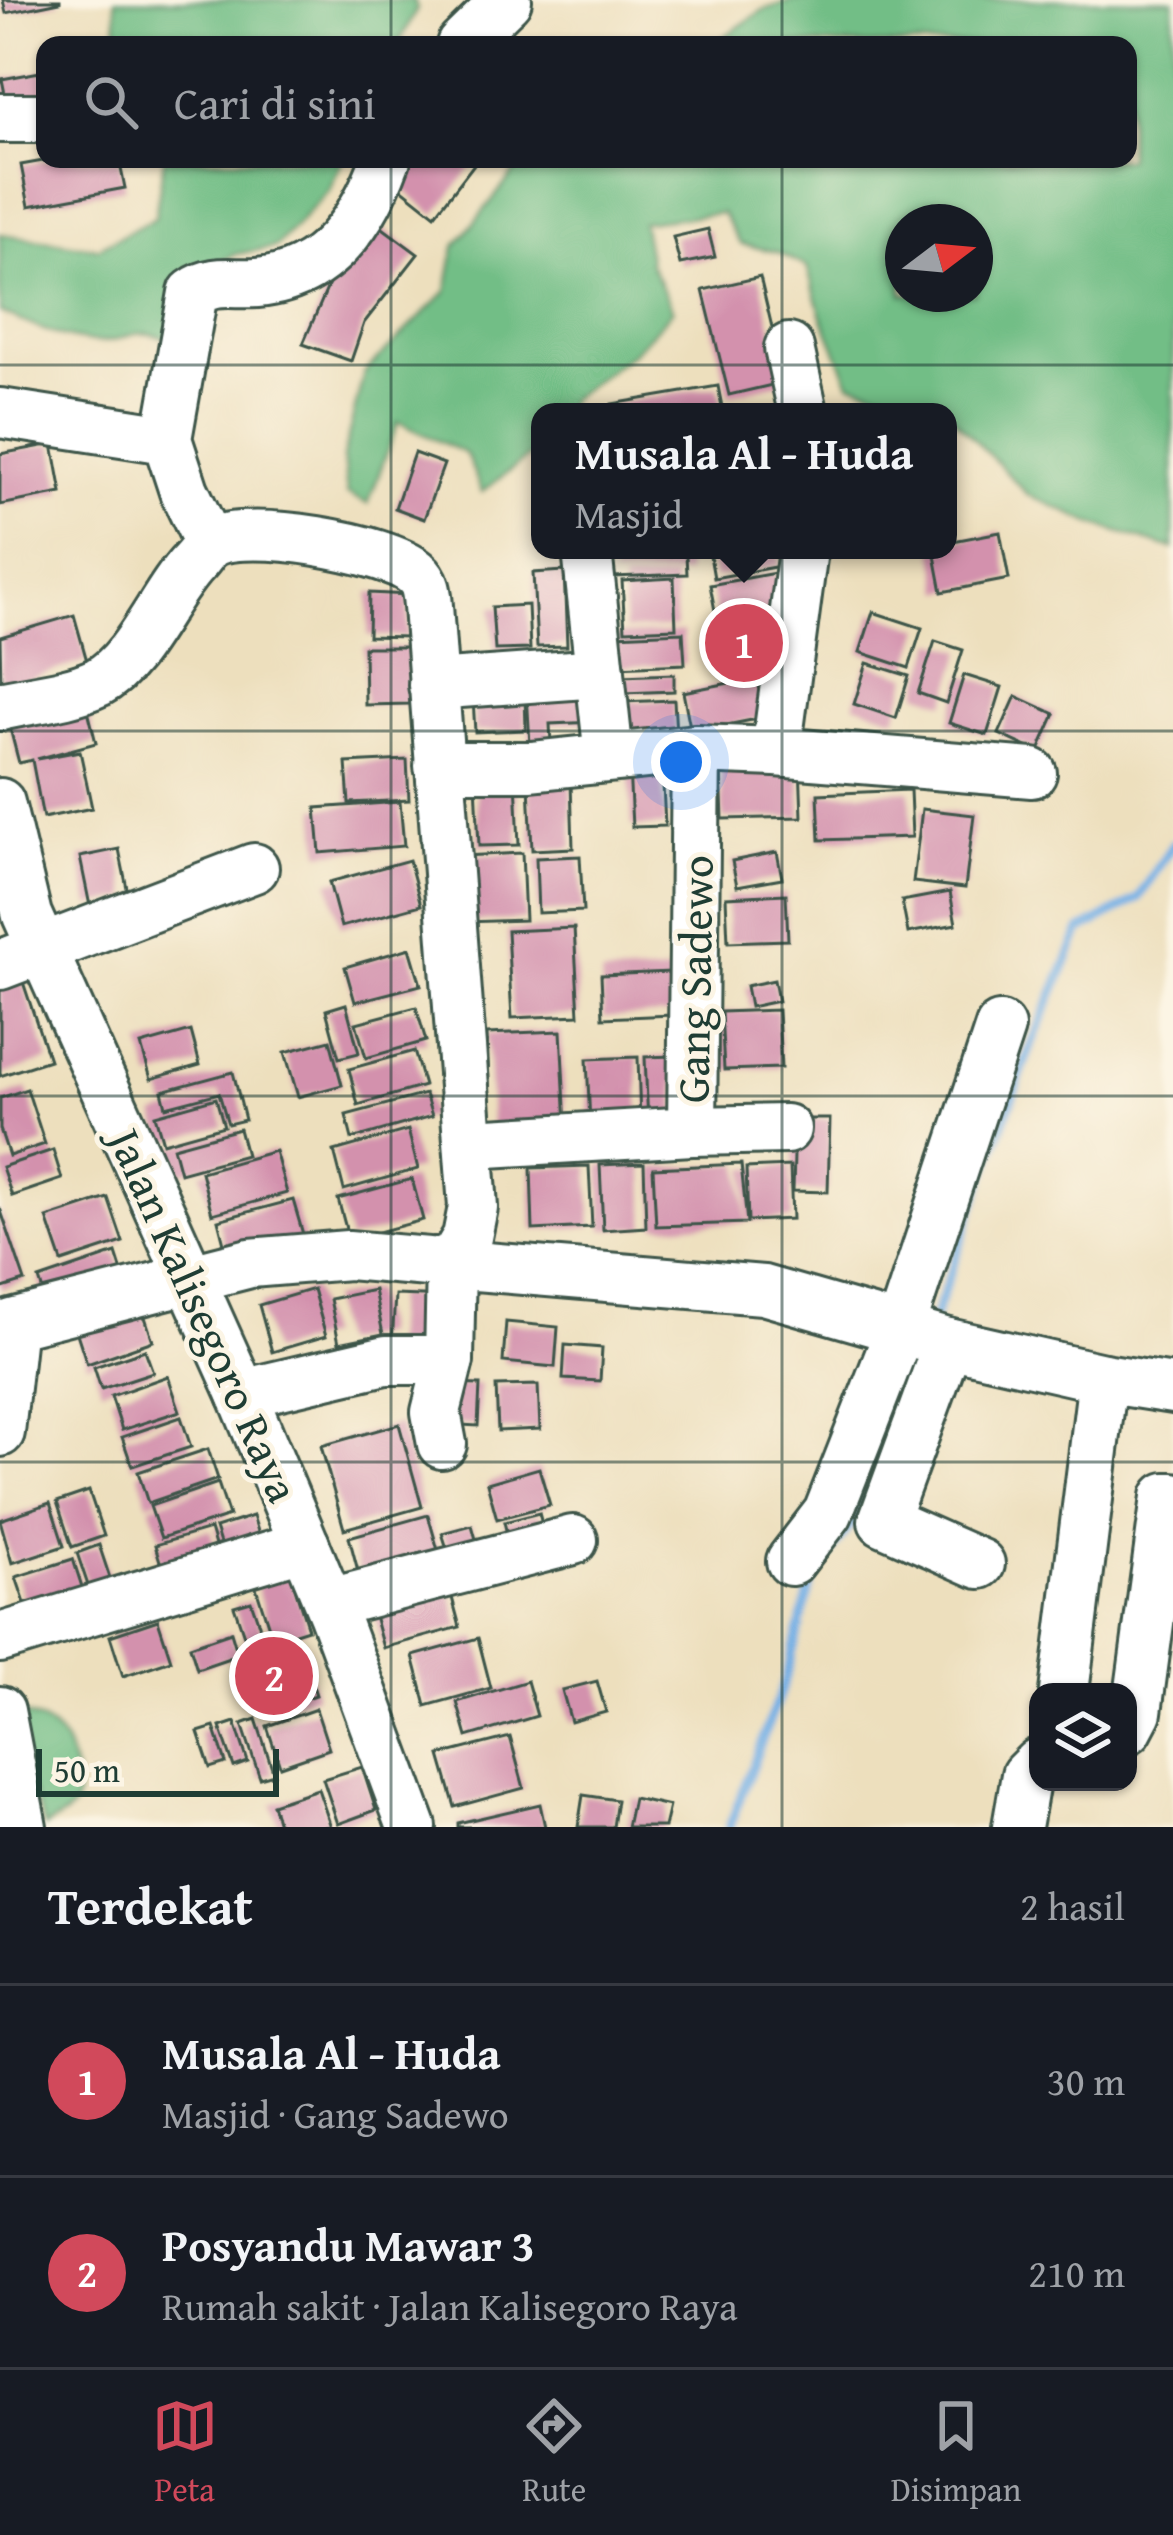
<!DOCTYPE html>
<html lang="id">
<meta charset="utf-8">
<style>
:root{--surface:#171b24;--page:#20242c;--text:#f1f3f6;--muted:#9ea1a6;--line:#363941;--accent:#d1495b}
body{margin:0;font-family:"Gentium Book Plus",serif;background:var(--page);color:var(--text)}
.controls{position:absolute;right:36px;bottom:36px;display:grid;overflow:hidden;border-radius:24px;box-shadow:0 3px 9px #0004}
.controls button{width:108px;height:108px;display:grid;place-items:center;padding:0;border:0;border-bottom:3px solid var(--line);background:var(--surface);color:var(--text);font:60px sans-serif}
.compass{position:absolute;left:885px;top:204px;width:108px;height:108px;border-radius:50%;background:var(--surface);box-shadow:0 3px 9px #0004;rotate:74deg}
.scale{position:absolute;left:36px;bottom:30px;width:243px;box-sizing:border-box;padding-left:12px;border:6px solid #1f3d34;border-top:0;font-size:33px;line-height:42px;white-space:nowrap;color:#1f3d34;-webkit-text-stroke:9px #fcf5e5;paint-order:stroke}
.you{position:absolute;left:681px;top:762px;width:42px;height:42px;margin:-30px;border:9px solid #fff;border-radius:50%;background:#1a73e8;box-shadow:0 0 0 18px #1a73e833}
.badge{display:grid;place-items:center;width:78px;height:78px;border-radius:50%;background:var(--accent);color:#fff;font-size:39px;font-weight:700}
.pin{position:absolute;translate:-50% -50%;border:6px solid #fff;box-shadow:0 3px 12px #0006}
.popup{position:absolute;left:531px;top:403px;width:426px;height:156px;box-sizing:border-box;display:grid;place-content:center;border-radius:24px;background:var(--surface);filter:drop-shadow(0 3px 9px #0005);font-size:39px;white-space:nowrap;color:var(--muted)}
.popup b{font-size:45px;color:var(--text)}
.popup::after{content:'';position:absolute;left:50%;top:100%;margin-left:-24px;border:24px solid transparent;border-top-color:var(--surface)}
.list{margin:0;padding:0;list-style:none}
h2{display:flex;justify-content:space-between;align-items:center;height:156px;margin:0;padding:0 48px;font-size:51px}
h2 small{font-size:39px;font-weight:400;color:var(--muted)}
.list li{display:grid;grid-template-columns:78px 1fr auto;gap:36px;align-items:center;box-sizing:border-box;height:192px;padding:0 48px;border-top:3px solid var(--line)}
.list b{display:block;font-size:45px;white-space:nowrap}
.list p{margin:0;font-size:39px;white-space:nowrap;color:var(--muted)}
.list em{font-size:39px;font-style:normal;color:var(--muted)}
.icon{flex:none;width:66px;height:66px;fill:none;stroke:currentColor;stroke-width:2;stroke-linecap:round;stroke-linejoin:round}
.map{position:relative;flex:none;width:1173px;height:1827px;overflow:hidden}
.search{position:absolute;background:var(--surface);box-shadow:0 3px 9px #0004;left:36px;right:36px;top:36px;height:132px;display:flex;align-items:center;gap:30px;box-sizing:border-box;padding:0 42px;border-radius:24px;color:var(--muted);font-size:45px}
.sheet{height:540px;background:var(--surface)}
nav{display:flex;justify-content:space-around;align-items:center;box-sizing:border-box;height:168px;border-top:3px solid var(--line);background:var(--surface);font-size:33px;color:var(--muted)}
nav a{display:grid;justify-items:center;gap:6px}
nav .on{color:var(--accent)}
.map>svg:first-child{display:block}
</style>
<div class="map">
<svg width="1173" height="1827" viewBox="0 0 1173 1827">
<rect width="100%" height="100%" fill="#fcf5e5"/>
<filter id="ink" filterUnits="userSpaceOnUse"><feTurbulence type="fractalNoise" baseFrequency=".00833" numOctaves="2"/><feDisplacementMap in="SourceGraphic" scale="24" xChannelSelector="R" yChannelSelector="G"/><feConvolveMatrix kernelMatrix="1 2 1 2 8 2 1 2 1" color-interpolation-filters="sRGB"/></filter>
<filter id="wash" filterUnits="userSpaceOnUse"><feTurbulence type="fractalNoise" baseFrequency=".004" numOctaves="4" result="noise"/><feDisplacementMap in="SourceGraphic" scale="48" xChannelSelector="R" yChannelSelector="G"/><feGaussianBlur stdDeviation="2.7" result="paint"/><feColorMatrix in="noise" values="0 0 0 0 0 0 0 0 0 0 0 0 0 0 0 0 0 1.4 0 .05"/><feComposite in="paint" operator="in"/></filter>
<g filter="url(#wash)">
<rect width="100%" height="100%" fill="#eddfbd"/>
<g fill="#72be86" stroke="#487e5d" stroke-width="3" fill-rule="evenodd">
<polygon points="115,0 414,0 417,9 398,45 125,45 117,29"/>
<path d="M794 0H1173V549L1093 524 1027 494 948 412 937 406 850 383 822 316 807 267 777 252 740 244 722 213 642 222 650 264 673 310 633 352 570 399 562 412H540V448L482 492 466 454 398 422 368 504 347 494 343 457 364 373 447 291 455 247 525 159H1128V45H712L763 10ZM975 222V294H903V222Z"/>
<path d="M164 159H343L329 190 276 247 237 254 191 274 169 339C128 324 127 344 93 342 60 339 31 325 0 312V234L98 248 155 218Z"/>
<path d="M0 1706C17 1713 40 1718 54 1730 69 1741 81 1784 75 1803 70 1816 55 1820 45 1827Z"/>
</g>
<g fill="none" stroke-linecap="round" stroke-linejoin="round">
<g stroke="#73afe5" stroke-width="9">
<polyline points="932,1324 1031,1046 1080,931 1138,899 1173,844"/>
<polyline points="729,1827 785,1680 814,1575 858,1515 893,1423"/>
</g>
</g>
<g id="blocks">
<g fill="#d391ad">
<polygon points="3,0 60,0 60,2 6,13"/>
<polygon points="45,71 45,101 8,109 2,79"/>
<polygon points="54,159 119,159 125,188 29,206 21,165"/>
<polygon points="399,159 478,159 435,215 386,176"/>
<polygon points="376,223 418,254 364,323 351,361 303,344 336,268"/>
<polygon points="708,229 715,257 680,264 673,237"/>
<polygon points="760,277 785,382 729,395 703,290"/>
<polygon points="718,386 723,412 613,412 612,404"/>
<polygon points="53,444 62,493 0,505 0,454"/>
<polygon points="414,453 444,464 424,519 395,508"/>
<polygon points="1000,532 1009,579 942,592 934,550 948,550 948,542"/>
<polygon points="709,550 777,550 780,566 714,578"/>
<polygon points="686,555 687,574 613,577 612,558"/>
<polygon points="564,571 567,646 537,647 533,573"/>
<polygon points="775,573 783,608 717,621 710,585"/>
<polygon points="674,578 676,628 625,630 622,581"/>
<polygon points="369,593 409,595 408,637 368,636"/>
<polygon points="528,605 530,649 495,650 492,607"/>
<polygon points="873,612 922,628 909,668 860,652"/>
<polygon points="74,615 87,661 1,687 0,637"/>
<polygon points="770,616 778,658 717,670 709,627"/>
<polygon points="683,632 685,664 617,667 615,635"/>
<polygon points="935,641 963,650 946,703 918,693"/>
<polygon points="364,647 409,647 410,704 365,705"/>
<polygon points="867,663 909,676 896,718 854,704"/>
<polygon points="674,674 674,691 623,693 622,676"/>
<polygon points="964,675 1002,687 987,735 949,723"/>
<polygon points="760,677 767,717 691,732 683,692"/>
<polygon points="595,689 596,722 550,724 551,745 530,745 527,691"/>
<polygon points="84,694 96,743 37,759 80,751 92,808 43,818 32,760 19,763 6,713"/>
<polygon points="525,696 526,730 475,732 473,699"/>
<polygon points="1016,696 1055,714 1038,752 999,734"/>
<polygon points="674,700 676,734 622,736 621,702"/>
<polygon points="407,760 409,800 349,803 346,763"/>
<polygon points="662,764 665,826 632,827 629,766"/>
<polygon points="800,764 802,817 723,819 721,768"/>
<polygon points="516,780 519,845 479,846 476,782"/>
<polygon points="571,782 573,848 532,850 529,784"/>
<polygon points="910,790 912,837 820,840 818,794"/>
<polygon points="400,802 404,846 320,853 316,808"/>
<polygon points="922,809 974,815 965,888 913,882"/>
<polygon points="119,849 129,898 90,906 80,857"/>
<polygon points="777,852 782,878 737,886 732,861"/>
<polygon points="522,853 525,920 466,922 463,856"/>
<polygon points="580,856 583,911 538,913 536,858"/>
<polygon points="409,860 421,905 341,927 329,882"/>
<polygon points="950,892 956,924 908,933 902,901"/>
<polygon points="786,894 788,940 728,942 726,897"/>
<polygon points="574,928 579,1015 512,1018 507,931"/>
<polygon points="410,948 421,985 355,1002 345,967"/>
<polygon points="670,972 672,1015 603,1018 601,975"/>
<polygon points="21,976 49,1060 0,1076 0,983"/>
<polygon points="774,980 778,1001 750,1007 746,986"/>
<polygon points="346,1004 359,1053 339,1058 326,1010"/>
<polygon points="416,1007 426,1041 366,1058 356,1023"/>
<polygon points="778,1010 781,1068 724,1070 721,1012"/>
<polygon points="191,1031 200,1065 151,1079 141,1045"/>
<polygon points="561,1031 566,1126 491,1129 487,1034"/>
<polygon points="330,1040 342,1085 298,1097 285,1052"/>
<polygon points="414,1051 424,1086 358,1105 349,1069"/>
<polygon points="674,1056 677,1122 648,1123 645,1057"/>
<polygon points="638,1057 640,1121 590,1123 587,1059"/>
<polygon points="233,1072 245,1120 228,1124 219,1093 166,1107 162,1091"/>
<polygon points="27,1089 45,1144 9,1156 0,1129 0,1098"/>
<polygon points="425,1094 432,1116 352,1139 346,1115"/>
<polygon points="216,1098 224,1126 163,1143 155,1115"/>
<polygon points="795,1119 830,1119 828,1192 793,1191"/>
<polygon points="239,1129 246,1155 180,1173 173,1147"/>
<polygon points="408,1130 418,1169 344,1190 334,1151"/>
<polygon points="53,1150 62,1179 12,1196 2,1167"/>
<polygon points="275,1151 287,1193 212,1214 201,1172"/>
<polygon points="644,1163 646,1227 603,1230 600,1165"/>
<polygon points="741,1164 747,1223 656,1226 653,1168"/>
<polygon points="589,1166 592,1227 533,1230 531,1168"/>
<polygon points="790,1166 792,1219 748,1221 746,1168"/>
<polygon points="412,1179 423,1220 349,1240 338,1199"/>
<polygon points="108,1198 123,1242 62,1262 47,1218"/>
<polygon points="293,1200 305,1241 229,1263 218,1220"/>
<polygon points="0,1208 25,1281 0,1289"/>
<polygon points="116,1253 124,1278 47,1304 39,1279"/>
<polygon points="313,1289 326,1336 272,1352 259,1305"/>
<polygon points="374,1290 383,1334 339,1343 330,1299"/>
<polygon points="137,1293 153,1341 87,1364 71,1315"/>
<polygon points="395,1295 448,1297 446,1348 392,1345"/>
<polygon points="506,1322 558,1327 555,1367 503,1362"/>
<polygon points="565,1345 602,1348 600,1381 563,1379"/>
<polygon points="145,1350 153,1372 101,1389 94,1367"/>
<polygon points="168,1376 180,1411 122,1430 111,1396"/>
<polygon points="445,1384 480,1385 478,1426 443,1424"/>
<polygon points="538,1385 540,1429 498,1431 496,1386"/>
<polygon points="181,1417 191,1447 132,1466 122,1437"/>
<polygon points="399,1424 422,1507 344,1529 321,1446"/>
<polygon points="208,1449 218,1479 148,1503 138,1472"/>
<polygon points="539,1468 550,1505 497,1519 487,1483"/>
<polygon points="218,1483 229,1516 161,1538 150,1506"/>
<polygon points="89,1491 104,1536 72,1547 57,1502"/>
<polygon points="50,1503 64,1546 12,1563 0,1520"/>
<polygon points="539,1513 547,1543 512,1553 504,1522"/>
<polygon points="428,1515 442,1564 362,1586 349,1537"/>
<polygon points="253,1516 264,1550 226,1562 215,1528"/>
<polygon points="472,1525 479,1550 450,1558 442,1533"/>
<polygon points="210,1529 221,1565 166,1581 155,1545"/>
<polygon points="99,1545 117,1599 95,1606 77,1553"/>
<polygon points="73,1559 84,1593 28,1612 16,1577"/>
<polygon points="287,1563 308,1629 273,1640 252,1575"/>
<polygon points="447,1579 460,1627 383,1648 370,1601"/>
<polygon points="251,1601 266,1645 249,1650 234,1606"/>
<polygon points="158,1620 171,1660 123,1676 110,1636"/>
<polygon points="231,1632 238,1655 197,1669 190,1646"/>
<polygon points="478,1638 491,1688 426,1706 413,1656"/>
<polygon points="299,1642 316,1695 263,1713 245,1660"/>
<polygon points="527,1681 537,1716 467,1737 457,1702"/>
<polygon points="597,1681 606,1712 571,1722 562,1690"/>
<polygon points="316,1709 329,1749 280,1766 267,1726"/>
<polygon points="256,1719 274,1774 260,1778 242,1724"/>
<polygon points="235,1722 248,1762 234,1767 220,1727"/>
<polygon points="214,1727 226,1763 210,1768 198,1732"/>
<polygon points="510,1737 524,1788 455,1807 440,1755"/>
<polygon points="362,1767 376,1810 338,1824 323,1779"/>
<polygon points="318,1789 331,1827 279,1827 272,1804"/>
<polygon points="583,1795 617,1800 613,1827 578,1827"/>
<polygon points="633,1798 669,1806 664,1827 627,1827"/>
<polygon points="540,1804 545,1827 458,1827 458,1823"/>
</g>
</g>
</g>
<g filter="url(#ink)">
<use href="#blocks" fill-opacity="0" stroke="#3e5549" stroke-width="3"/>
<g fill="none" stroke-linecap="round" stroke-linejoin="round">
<g stroke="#3e5549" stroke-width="54">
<g id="minor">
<polyline points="461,45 507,0"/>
<polyline points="0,118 45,118"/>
<polyline points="789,348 803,412"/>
<polyline points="0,413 167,439"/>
<path d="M209 543 184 491 167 439 193 293C213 278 233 285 257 283 327 277 364 220 386 159"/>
<polyline points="587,550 609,757"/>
<polyline points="433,685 600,673"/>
<path d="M0 706C31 699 69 696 98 682 138 661 162 595 194 562 201 555 205 546 213 542 249 524 386 547 416 573 426 581 427 594 428 606L473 1207 467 1237 451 1264 348 1255 250 1263 12 1324 0 1432"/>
<polyline points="776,752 803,550"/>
<polyline points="439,766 531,766 696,749 776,752 1032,773"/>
<polyline points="0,803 27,915 242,1394 333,1613 412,1827"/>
<polyline points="0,965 254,868"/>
<polyline points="692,1131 786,1129"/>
<polyline points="471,1144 692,1131 696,749"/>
<polyline points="948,1343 883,1521 980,1564"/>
<polyline points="449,1360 451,1264 763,1290 948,1343 1103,1378 1173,1389"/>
<polyline points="242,1394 386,1360 449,1360 436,1412 442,1444"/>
<polyline points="791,1561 828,1513 900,1329 1000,1027"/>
<polyline points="330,1603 573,1540"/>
<polyline points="0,1638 305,1545"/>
<polyline points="1064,1692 1103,1378"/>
<polyline points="0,1711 22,1827"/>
<polyline points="1128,1729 1137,1712 1166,1497 1173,1497"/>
<polyline points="1017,1827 1026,1775 1038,1763"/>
</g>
</g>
<use href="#minor" stroke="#fff" stroke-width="48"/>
</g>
</g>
<path fill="none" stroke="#1f3d34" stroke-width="3" stroke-opacity="0.55" d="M391 0V45M782 0V45M391 159V1827M782 159V1827M0 365H1173M0 731H1173M0 1096H1173M0 1462H1173"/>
<g text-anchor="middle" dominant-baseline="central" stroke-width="10" stroke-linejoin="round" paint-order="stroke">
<g font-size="45" fill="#1f3d34" stroke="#fcf5e5">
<text transform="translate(694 979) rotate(-89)">Gang Sadewo</text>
<text transform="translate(205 1315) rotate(66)">Jalan Kalisegoro Raya</text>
</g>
</g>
</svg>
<div class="controls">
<button><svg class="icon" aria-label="layers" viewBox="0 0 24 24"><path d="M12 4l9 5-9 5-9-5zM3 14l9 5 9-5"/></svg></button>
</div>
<svg class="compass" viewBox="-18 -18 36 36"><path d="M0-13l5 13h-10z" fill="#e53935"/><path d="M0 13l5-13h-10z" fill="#9ea1a6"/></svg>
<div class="scale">50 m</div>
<div class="you"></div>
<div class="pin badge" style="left:744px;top:643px">1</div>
<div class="popup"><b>Musala Al - Huda</b>Masjid</div>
<div class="pin badge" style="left:274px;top:1676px">2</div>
<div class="search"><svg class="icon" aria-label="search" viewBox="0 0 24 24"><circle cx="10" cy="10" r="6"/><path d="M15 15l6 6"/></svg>Cari di sini</div>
</div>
<section class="sheet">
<h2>Terdekat<small>2 hasil</small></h2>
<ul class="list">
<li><span class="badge">1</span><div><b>Musala Al - Huda</b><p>Masjid · Gang Sadewo</p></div><em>30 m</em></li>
<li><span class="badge">2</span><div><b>Posyandu Mawar 3</b><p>Rumah sakit · Jalan Kalisegoro Raya</p></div><em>210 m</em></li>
</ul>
</section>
<nav>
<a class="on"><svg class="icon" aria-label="map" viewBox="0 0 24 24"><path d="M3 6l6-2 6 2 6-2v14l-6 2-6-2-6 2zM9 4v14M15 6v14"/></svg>Peta</a>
<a><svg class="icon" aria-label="directions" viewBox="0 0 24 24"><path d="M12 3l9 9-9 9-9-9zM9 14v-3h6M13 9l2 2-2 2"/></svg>Rute</a>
<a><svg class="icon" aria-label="saved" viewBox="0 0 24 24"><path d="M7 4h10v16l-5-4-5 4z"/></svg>Disimpan</a>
</nav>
